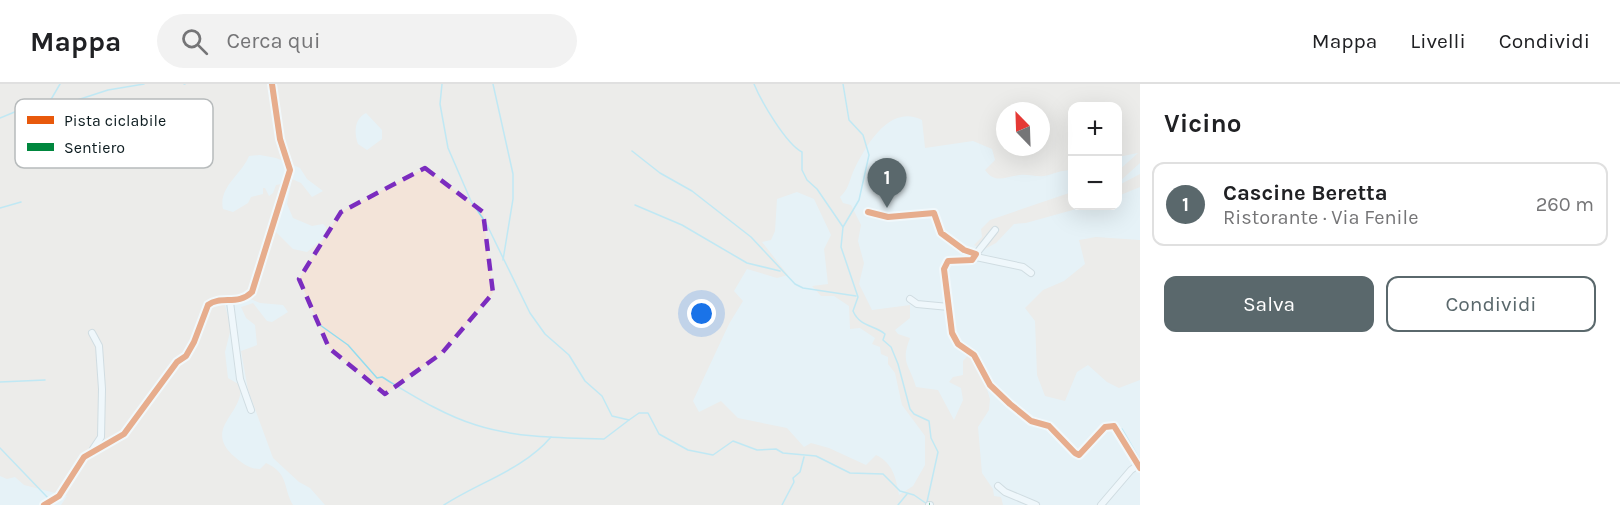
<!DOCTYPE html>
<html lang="it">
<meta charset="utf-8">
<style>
:root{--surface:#fff;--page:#f2f2f2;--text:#202124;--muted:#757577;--line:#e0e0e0;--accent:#5a686c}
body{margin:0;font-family:Karla,sans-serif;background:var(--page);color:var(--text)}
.controls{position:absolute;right:18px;top:18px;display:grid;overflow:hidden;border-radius:12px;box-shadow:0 6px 24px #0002}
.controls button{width:54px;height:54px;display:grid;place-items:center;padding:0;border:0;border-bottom:2px solid var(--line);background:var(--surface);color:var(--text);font:30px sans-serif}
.compass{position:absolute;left:996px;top:18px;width:54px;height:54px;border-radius:50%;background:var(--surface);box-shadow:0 6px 24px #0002;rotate:337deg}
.you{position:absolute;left:702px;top:230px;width:21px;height:21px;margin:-15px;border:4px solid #fff;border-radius:50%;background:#1a73e8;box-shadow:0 0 0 9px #1a73e833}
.badge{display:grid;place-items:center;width:39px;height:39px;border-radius:50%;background:var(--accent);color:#fff;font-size:20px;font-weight:700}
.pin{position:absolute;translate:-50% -50px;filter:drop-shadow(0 2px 3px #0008)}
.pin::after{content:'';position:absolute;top:32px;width:21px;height:18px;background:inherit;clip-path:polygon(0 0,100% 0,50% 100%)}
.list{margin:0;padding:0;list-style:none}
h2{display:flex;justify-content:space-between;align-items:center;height:78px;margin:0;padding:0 24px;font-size:26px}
h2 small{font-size:20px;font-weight:400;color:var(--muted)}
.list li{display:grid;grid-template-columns:39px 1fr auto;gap:18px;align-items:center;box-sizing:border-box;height:84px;margin:0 12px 12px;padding:0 12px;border:2px solid var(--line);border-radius:12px}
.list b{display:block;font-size:22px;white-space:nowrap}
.list p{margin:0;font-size:20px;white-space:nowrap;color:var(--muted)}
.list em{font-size:20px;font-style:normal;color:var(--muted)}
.actions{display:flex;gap:12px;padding:18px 24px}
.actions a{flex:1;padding:14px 0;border:2px solid var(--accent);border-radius:12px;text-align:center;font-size:21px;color:var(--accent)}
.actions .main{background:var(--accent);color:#fff}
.icon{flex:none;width:33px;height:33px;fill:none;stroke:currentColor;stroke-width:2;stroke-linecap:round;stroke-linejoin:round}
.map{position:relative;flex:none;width:1140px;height:421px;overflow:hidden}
header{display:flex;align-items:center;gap:36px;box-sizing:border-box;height:84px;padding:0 30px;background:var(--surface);border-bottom:2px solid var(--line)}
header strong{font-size:28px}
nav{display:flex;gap:33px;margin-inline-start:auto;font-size:21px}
.search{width:420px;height:54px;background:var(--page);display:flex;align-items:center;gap:15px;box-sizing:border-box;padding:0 21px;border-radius:33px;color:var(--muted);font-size:22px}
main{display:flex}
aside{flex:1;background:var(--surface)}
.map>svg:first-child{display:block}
</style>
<header>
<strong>Mappa</strong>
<div class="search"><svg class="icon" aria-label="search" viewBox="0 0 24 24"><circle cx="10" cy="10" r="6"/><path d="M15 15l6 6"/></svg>Cerca qui</div>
<nav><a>Mappa</a><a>Livelli</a><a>Condividi</a></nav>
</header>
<main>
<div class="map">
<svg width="1140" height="421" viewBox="0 0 1140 421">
<rect width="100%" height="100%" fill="#e6f2f7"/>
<g fill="#f3e4d9" fill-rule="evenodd">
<path d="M0 0H1140V79L1119 98 1121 100 1140 90V103L1118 112V87L1138 69 1118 73V22H1072V86C1061 86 1054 90 1044 92 1037 93 1027 90 1020 91 1005 92 996 101 985 86L995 76 992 65 973 57 925 64 922 36C889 19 865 63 853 88 849 98 848 106 840 113L843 119 851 121 861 141 858 157 864 179 859 200 872 226 910 221V234L895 246 898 250 910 254C900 280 910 281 916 303L938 306 954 336 963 316 961 304 949 298 953 293 963 291V277L969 270 981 286 990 315 989 326 978 343 982 389 993 405 994 412 1001 413 1003 421H325L310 404 299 398 273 374 248 306 241 267 257 261 255 241 246 234 241 223 253 219 267 237 272 238 288 228 283 221 260 219 243 212 225 221 231 244 225 268 228 294 240 301C246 329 201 344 235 373 243 380 250 385 260 385L266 379C289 389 283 404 293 421H61L67 412 24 401 15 393 7 395 0 392ZM1005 27H1041V63H1005ZM366 29 382 46V55L367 66 358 60C354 49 354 35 366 29ZM260 71 276 74 300 84 307 95 323 107 312 113 301 99 292 95 287 120 293 134 312 142 323 140 326 143 325 153 307 168 293 165 274 146 281 100 276 101 273 109 269 112 265 104H263V110L251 113 248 119 233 128 223 125C218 103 242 90 249 72ZM797 108 814 115 831 151 824 165 828 200 812 202 821 212H834L849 222 850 245 860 244 875 254 872 260 880 263 881 270 888 273V280L895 289 902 321 925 352V381L913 402 899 411C896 394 893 379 876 371L866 381 829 364 811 359 804 363 787 344 738 334 721 317 699 328 693 317 729 240 743 217 734 207 747 185 777 194 788 191 762 158 771 156 775 147 777 115Z"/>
<polygon points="1072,108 1072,122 1087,122 1026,139 1014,140 996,159 983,166 974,161 982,153 981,145 990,136"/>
<polygon points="1096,153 1140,156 1140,296 1119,304 1107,298 1088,281 1077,288 1065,317 1045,312 1037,291 1035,237 1025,224 1043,206 1064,197 1085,180 1079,156"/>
</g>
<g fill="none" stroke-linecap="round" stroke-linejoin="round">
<g stroke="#92dcef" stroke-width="1.5">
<polyline points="184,0 185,0"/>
<polyline points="442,0 440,20 448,64 471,117 486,139 530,229 545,250 569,271 585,297 602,312 612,332 629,336 639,329 648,329 659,350 688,366 713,371 733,357 757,366 776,365 783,369 816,372 850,389 883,390 900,407 914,411 927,420"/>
<polyline points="493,0 513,90 513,115 503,176"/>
<path d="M754 0C761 17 786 60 802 68V86L807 96 817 105 843 143 841 163 858 213 853 227C860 243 874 241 885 250L883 256 891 263 898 280 910 325 914 330 929 337 931 354 938 368 927 418"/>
<polyline points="843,0 849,36 863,51 869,71 859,116 843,143"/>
<polyline points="50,20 68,19 108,6 144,0"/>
<polyline points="0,34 17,27 46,24 60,0"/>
<polyline points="632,67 660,89 692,107 751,153 795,200 803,204 856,212"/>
<polyline points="635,121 682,141 747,179 780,187"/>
<polyline points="0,124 21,118"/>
<path d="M320 241 348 261 377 294 382 293C412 311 443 331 476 341 517 354 561 354 604 355L629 336"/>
<polyline points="0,298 45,296"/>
<polyline points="1122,345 1140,376"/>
<polyline points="0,364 49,415"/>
<path d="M444 421C479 398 523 386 551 353"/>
<polyline points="782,421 794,398 793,394 800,388 804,373"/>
<polyline points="898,421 907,410"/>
</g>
<g stroke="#b6c2c7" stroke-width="8">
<g id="street">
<polyline points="868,128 888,133 934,129 941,149 964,166 976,170 972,176 948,177 944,185 952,249 958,260 974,271 990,301 1010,320 1031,337 1049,342 1075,369 1079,371 1105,343 1114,342 1140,384"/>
<polyline points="976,170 995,146"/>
<polyline points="976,173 1023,183 1031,189"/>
<polyline points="910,215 917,220 949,223"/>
<polyline points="230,218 240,295 251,326"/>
<polyline points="92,249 99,262 102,305 101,353 93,365"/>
<polyline points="998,402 1005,408 1036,421"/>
<path d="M44 421 59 412 84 373 124 350 177 278 186 272 194 258 208 221C221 211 238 222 252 208L290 86 280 55 272 0"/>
<polyline points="929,421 930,421"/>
<polyline points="1101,421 1131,386 1138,381"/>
</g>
</g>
<use href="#street" stroke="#fbfdfe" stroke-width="6"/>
<polyline stroke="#00873e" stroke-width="4.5" stroke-dasharray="9 4.5" stroke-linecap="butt" points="929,421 930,421"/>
<g stroke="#fff" stroke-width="10">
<g id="cycleway">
<polyline points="868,128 888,133 934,129 941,149 964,166 976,170 972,176 948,177 944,185 952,249 958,260 974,271 990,301 1010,320 1031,337 1049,342 1075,369 1079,371 1105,343 1114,342 1140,384"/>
<path d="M44 421 59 412 84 373 124 350 177 278 186 272 194 258 208 221C221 211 238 222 252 208L290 86 280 55 272 0"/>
</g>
</g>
<use href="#cycleway" stroke="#e8590c" stroke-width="6"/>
</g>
<path d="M0 0H1140V421H0ZM425 84 483 128 493 209 442 269 385 310 329 264 299 195 341 128Z" fill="#e6f2f7" fill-opacity=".55" fill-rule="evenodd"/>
<path fill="none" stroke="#7b2cbf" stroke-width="4.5" stroke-dasharray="12 8" stroke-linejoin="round" d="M425 84 483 128 493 209 442 269 385 310 329 264 299 195 341 128Z"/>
<rect x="15" y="15" width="198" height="69" rx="9" fill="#fff" stroke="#b7bbbc" stroke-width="1.5"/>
<rect x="27" y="32" width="27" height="8" fill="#e8590c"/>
<rect x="27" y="59" width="27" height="8" fill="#00873e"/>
<g font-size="16" fill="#0e1d21">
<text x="64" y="42">Pista ciclabile</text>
<text x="64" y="69">Sentiero</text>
</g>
</svg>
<div class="controls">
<button>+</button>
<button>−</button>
</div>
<svg class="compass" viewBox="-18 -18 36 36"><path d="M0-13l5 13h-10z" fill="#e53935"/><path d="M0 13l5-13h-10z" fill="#757577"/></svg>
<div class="you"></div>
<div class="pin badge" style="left:887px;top:124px">1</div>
</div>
<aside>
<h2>Vicino<small></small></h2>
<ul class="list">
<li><span class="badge">1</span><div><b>Cascine Beretta</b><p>Ristorante · Via Fenile</p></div><em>260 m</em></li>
</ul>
<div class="actions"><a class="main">Salva</a><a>Condividi</a></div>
</aside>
</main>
